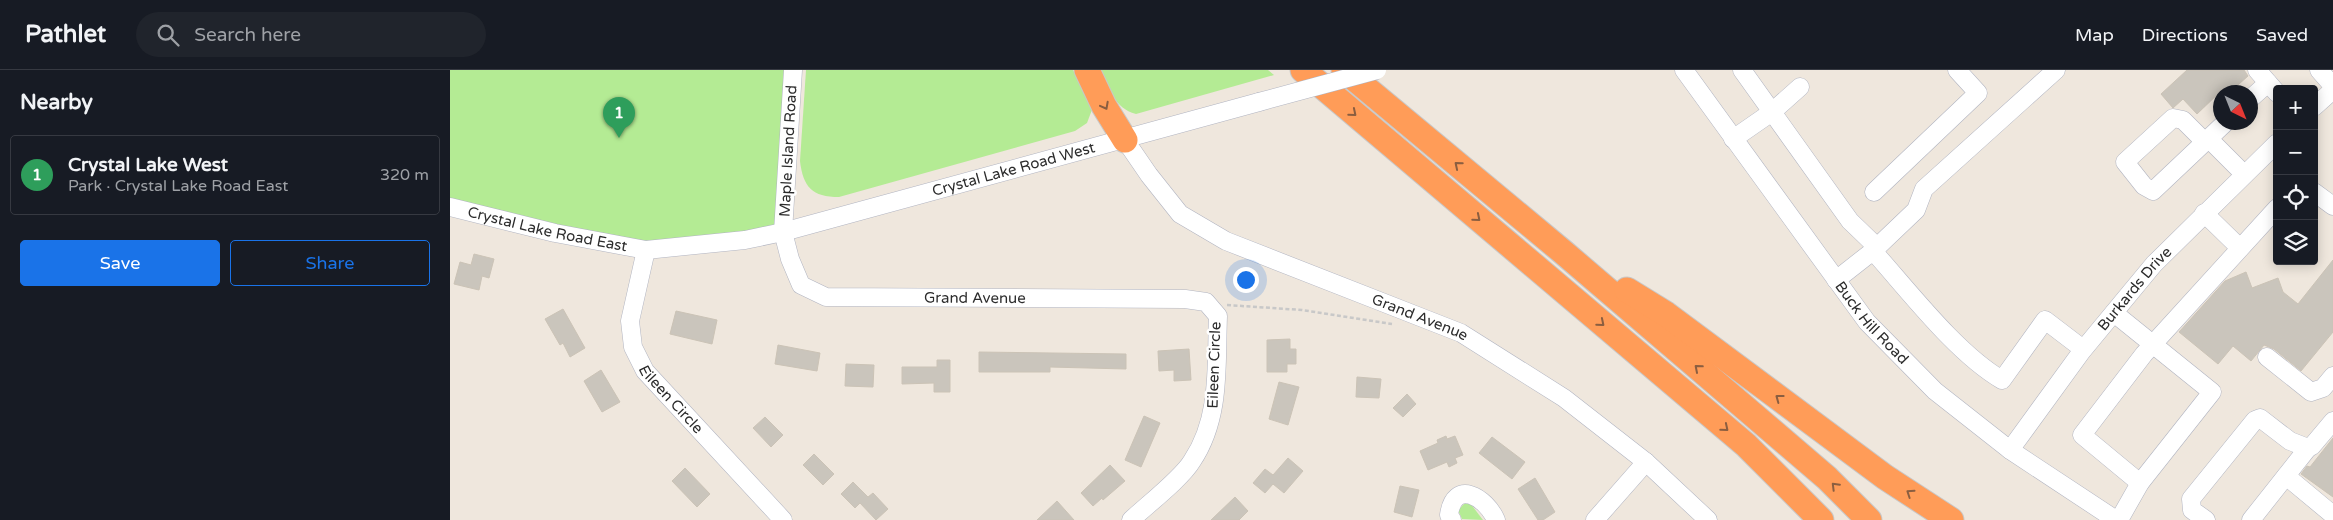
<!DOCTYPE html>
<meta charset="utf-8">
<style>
:root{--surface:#171b24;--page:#20242c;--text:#f1f3f6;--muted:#9ea1a6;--line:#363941;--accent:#1a73e8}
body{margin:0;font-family:"Varela Round",sans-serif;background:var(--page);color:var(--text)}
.controls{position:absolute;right:15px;top:15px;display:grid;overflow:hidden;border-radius:5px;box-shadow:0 2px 12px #0003}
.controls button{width:45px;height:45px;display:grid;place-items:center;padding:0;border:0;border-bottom:1px solid var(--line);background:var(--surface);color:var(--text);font:25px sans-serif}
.compass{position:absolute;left:1763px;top:15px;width:45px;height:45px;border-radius:50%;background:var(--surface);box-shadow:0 2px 12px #0003;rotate:137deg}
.you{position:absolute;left:795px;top:209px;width:18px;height:18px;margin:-12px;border:4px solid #fff;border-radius:50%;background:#1a73e8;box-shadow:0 0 0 8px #1a73e833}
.badge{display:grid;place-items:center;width:32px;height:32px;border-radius:50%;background:var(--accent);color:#fff;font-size:16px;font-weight:700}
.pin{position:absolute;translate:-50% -41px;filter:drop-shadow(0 1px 2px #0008)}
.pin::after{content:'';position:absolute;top:26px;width:18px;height:15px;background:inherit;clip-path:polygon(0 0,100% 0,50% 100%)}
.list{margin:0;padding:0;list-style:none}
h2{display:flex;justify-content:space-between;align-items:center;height:65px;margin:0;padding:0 20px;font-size:21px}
h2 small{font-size:16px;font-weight:400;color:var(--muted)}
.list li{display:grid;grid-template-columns:32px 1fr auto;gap:15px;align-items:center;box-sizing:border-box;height:80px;margin:0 10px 10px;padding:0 10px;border:1px solid var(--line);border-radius:5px}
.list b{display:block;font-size:19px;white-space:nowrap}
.list p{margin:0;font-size:16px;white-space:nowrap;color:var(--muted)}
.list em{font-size:16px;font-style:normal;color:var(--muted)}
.actions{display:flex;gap:10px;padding:15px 20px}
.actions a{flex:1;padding:11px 0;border:1px solid var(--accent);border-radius:5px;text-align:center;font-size:18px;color:var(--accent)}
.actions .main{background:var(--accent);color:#fff}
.icon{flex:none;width:28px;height:28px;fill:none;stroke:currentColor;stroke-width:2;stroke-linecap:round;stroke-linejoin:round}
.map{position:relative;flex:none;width:1883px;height:450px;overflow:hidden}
header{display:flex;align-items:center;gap:30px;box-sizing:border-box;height:70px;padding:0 25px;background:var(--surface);border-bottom:1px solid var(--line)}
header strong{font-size:24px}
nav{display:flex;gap:28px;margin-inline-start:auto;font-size:18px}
.search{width:350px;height:45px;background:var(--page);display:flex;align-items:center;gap:12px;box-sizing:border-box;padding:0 18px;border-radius:28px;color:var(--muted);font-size:19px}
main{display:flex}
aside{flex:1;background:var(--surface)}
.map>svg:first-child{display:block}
</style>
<header>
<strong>Pathlet</strong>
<div class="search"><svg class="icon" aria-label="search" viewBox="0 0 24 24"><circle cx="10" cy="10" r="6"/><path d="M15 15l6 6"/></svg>Search here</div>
<nav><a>Map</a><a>Directions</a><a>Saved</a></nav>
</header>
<main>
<aside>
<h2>Nearby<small></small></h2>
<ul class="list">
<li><span class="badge" style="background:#2e9e5b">1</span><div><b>Crystal Lake West</b><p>Park · Crystal Lake Road East</p></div><em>320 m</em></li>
</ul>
<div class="actions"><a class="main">Save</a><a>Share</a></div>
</aside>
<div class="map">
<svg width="1883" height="450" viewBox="0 0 1883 450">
<rect width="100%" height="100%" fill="#efe7dd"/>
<g fill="#b4eb94">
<polygon points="0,0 343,0 333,162 196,180 0,137"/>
<path d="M356 0H623L643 37 637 53 625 61 389 127C362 127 353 117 350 91Z"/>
<path d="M651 0H818L824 5 686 44C664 38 659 18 651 0Z"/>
<polygon points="1015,433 1020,433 1033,450 1012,449 1008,440"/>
</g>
<g fill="#cac5bc" stroke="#cbc3b6">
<polygon points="1737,0 1794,0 1798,6 1780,22 1770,22 1747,44 1733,29 1723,38 1711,24"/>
<polygon points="24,184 44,189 39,208 32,206 29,220 4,214 10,192 21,195"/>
<polygon points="1883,190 1883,262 1851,301 1824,279 1814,275 1801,291 1783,276 1768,294 1729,262 1775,211 1796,202 1802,218 1828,208 1833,222 1848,234"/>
<polygon points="113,239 135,278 120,287 113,273 110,275 95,249"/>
<polygon points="226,241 267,250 262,274 220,264"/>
<polygon points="840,269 840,279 846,279 846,294 837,294 837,302 817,302 817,270"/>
<polygon points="328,275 370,283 367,301 325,294"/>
<polygon points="739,279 741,310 724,311 724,300 709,301 708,281"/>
<polygon points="529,282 676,284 676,299 600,297 600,302 529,302"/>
<polygon points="487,290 500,290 500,322 484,322 484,313 452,314 452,297 487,297"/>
<polygon points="396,294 424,295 423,317 395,316"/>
<polygon points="151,300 170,332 152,342 134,311"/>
<polygon points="907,307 931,309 929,328 906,327"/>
<polygon points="829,312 849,317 838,355 819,349"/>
<polygon points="957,324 966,334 953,347 943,338"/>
<polygon points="694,346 710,353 691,397 675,390"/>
<polygon points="315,347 333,365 321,377 303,358"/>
<polygon points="996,366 997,369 1005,366 1013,385 1005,388 1007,393 999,397 997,392 978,400 970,381 988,373 987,370"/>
<polygon points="1042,367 1075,392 1062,409 1029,383"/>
<polygon points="1883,368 1883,427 1851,404 1857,396 1860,397"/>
<polygon points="364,384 384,404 373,415 353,395"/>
<polygon points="838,388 853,401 834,423 823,414 815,423 803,413 815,399 823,405"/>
<polygon points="660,395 675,411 653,430 652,428 643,436 631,423"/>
<polygon points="235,398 260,424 247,437 222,411"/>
<polygon points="1085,408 1105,442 1093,450 1088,450 1068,419"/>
<polygon points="403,412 418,427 423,423 438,439 426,450 410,433 405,438 391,424"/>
<polygon points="950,416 969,420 962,447 944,442"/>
<polygon points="785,427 798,441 789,450 761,450"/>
<polygon points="607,431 624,450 587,450"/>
</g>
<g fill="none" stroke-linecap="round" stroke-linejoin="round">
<g stroke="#b1b4c1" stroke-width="19">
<g id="minor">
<path id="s1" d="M343 0 333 162 340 189 351 215 376 227 735 229 756 232 768 246C766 296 771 348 742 391 732 408 697 435 681 450"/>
<path id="s2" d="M1234 0 1417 252 1485 321 1560 380 1666 450"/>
<polyline points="1292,0 1400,151 1427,177"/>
<polyline points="1807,0 1827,23"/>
<polyline points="1869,0 1883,16"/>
<polyline points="1800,29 1818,13"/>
<polyline points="1864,37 1883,20"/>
<polyline points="1283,69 1322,42 1350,17"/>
<polyline points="1759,69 1794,104"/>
<path id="s3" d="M675 70 699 105 730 144 776 171 1011 263 1114 328 1196 392 1258 450"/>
<polyline points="1755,72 1733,50 1723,48 1675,92 1694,116 1703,121 1776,52"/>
<polyline points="1424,122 1528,23 1507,0"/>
<polyline points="1864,122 1883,136"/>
<path id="s4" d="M0 137 105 163 196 180 295 170 333 162 809 32"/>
<polyline points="1754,143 1790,178"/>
<path id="s5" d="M196 180 180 251 183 277 195 301 333 450"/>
<polyline points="1423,181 1466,140 1474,119 1606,0"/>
<path d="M1386 210 1423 181C1459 221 1506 283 1552 310L1595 250 1633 279"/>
<polyline points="1664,243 1762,322 1690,413 1669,450"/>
<polyline points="1817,287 1861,322 1873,318 1883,306"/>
<path id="s6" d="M1560 380 1632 281 1704 194 1827 73"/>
<polyline points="1836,406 1883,445"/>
<polyline points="1690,413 1632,365 1694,284 1827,138"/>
<path d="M1002 450 999 445C1004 408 1036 427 1046 450"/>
<polyline points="1145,450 1196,392"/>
<polyline points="1756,450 1742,440 1741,429 1805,350 1810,348 1840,371 1858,378 1862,376 1883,351"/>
<polyline points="1801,450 1858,378"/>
</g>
</g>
<g stroke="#c8c8c8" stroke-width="27">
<g id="highway">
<polyline points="637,0 654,36 675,70"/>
<polyline points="853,0 1296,375 1371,450"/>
<polyline points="894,0 1113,182 1377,408 1419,450"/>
<polyline points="1177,220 1216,244 1435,407 1501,450"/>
</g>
</g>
<polyline stroke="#c8c8c8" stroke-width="2.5" stroke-dasharray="4 2.5" stroke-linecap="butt" points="777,235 852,240 942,254"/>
<use href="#minor" stroke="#fff" stroke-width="18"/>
<use href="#highway" stroke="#ff9c58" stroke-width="25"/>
<g stroke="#b1b4c1" stroke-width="19" stroke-linecap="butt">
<polyline id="minor-bridge" points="809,32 927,0"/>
</g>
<use href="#minor-bridge" stroke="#fff" stroke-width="18"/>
</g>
<defs><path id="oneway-chevron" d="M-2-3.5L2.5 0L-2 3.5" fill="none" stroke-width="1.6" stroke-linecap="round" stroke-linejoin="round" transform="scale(1.25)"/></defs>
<g stroke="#8b5e40">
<use href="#oneway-chevron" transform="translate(655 36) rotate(62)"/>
<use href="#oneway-chevron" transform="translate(903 43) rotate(40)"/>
<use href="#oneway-chevron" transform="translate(1008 95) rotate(-140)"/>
<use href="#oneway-chevron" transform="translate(1027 148) rotate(40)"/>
<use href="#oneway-chevron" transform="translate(1151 253) rotate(40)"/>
<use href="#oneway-chevron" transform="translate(1248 298) rotate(-139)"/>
<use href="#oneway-chevron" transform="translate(1329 328) rotate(-143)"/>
<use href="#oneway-chevron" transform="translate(1275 358) rotate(40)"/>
<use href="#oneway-chevron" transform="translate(1385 416) rotate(-135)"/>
<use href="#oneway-chevron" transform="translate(1460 423) rotate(-146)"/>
</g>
<g text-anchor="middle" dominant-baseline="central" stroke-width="5" stroke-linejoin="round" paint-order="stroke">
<g font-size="15" fill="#2c2c2c" stroke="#fff">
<text transform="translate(338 81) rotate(-87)">Maple Island Road</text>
<text stroke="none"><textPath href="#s4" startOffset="578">Crystal Lake Road West</textPath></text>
<text stroke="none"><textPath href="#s4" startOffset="100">Crystal Lake Road East</textPath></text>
<text stroke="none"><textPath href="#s6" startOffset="204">Burkards Drive</textPath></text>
<text stroke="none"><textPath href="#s1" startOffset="395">Grand Avenue</textPath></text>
<text stroke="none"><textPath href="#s3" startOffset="354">Grand Avenue</textPath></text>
<text stroke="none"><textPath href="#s2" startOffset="315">Buck Hill Road</textPath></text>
<text transform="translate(764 295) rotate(-88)">Eileen Circle</text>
<text stroke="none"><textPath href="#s5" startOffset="164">Eileen Circle</textPath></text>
</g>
</g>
</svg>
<div class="controls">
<button>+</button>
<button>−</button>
<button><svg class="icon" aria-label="locate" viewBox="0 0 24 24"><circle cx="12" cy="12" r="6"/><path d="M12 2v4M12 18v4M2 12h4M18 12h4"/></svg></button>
<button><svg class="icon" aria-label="layers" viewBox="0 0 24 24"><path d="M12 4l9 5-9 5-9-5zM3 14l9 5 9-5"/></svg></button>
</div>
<svg class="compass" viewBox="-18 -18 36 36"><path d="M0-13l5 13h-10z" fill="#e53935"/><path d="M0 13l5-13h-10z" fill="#9ea1a6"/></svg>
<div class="you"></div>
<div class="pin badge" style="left:169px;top:68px;background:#2e9e5b">1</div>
</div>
</main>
